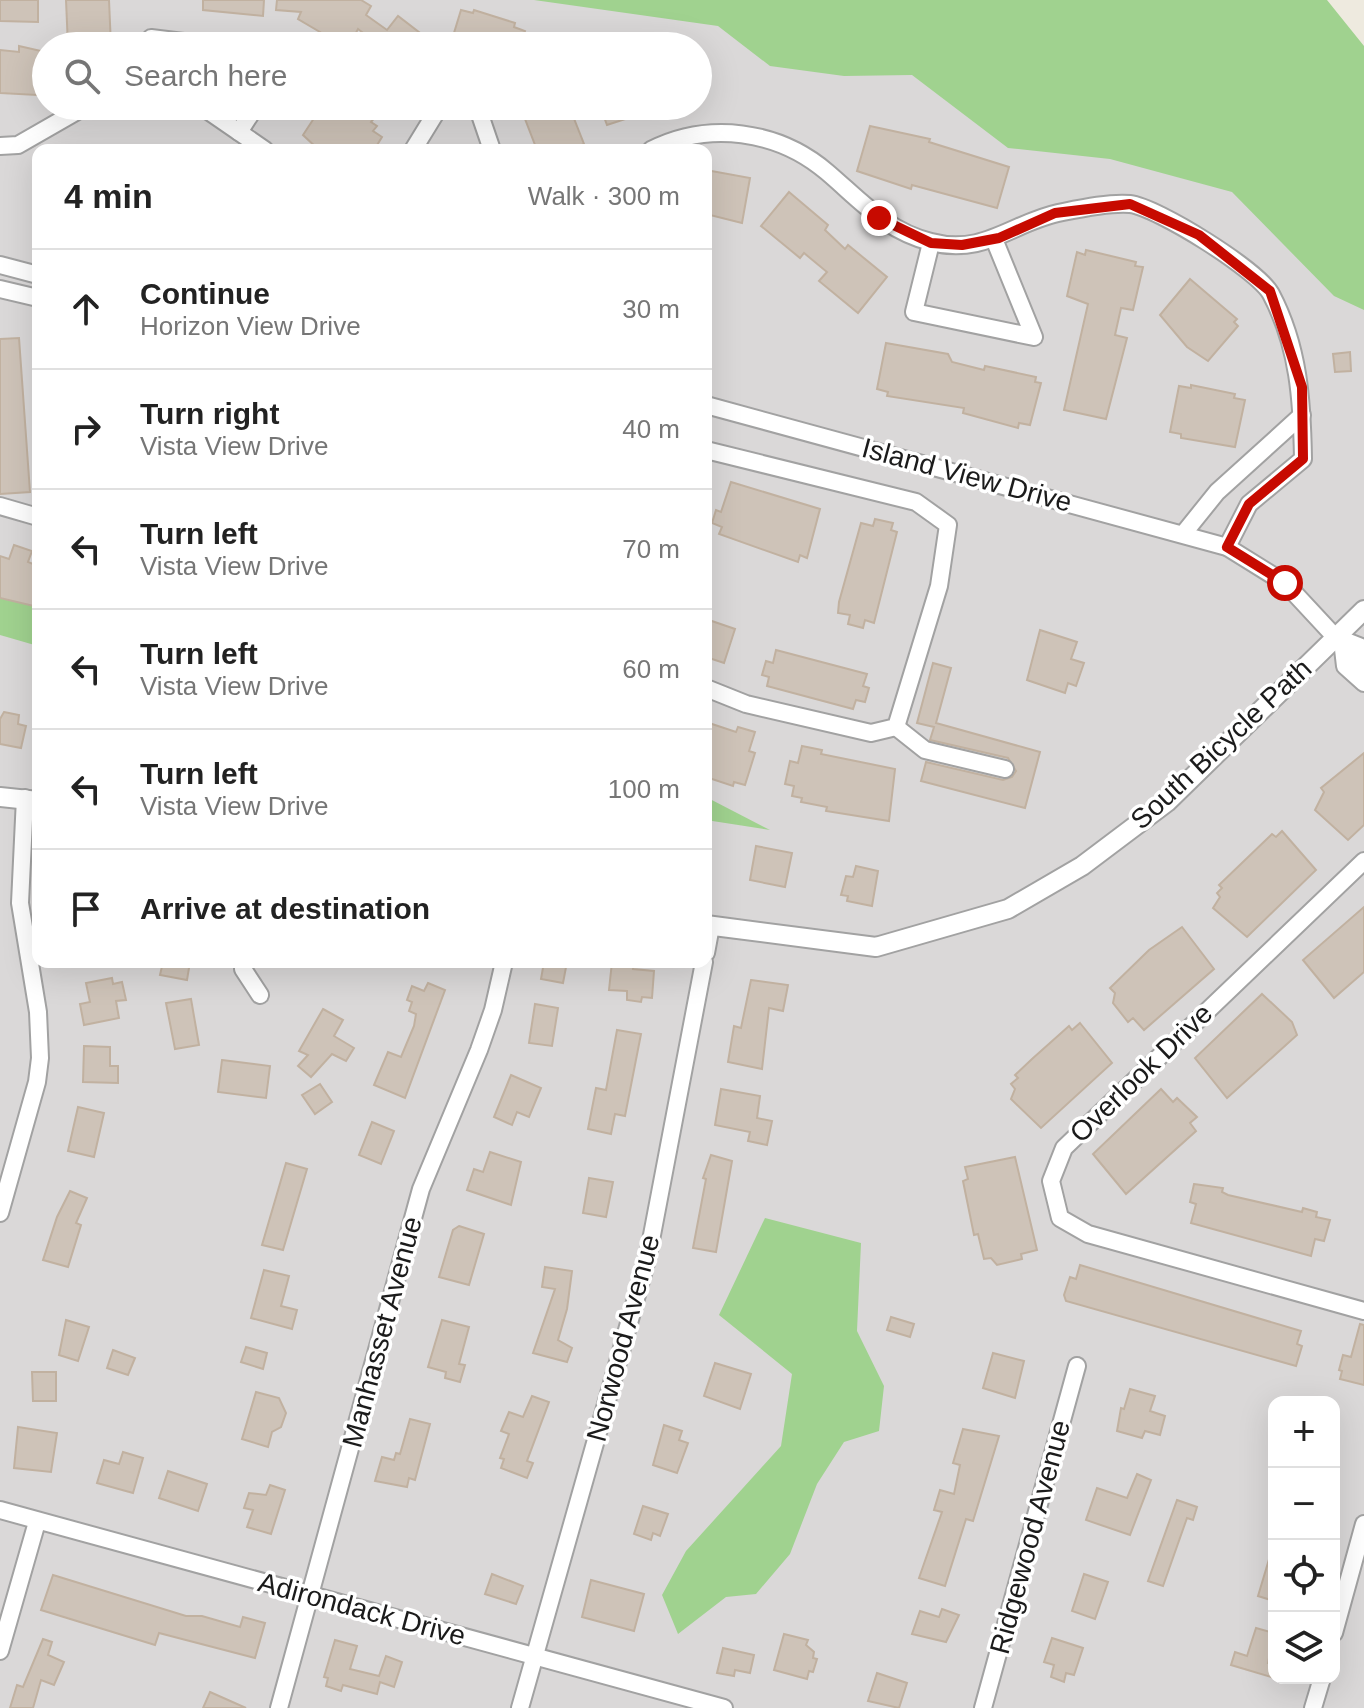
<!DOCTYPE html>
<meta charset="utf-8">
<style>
:root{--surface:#fff;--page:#f6f6f6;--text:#222;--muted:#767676;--line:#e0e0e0}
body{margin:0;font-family:Helvetica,sans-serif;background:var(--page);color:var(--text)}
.controls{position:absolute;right:24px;bottom:24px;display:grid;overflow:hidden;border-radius:16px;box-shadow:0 8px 32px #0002}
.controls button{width:72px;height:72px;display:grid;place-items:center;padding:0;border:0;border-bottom:2px solid var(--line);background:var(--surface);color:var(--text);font:40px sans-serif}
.stop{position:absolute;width:24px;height:24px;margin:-18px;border:6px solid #c70a00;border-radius:50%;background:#fff}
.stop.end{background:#c70a00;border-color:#fff;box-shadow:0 2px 8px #0008}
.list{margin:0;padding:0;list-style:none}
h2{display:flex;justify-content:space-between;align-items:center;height:104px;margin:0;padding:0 32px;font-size:34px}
h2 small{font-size:26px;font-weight:400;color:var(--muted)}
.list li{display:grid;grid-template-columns:52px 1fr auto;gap:24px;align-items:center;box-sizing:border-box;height:120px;padding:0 32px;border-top:2px solid var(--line)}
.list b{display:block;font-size:30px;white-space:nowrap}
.list p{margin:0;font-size:26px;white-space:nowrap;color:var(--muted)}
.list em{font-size:26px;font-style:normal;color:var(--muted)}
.icon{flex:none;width:44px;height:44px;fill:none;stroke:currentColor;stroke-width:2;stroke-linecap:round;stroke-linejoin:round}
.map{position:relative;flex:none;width:1364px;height:1708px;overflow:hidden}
.search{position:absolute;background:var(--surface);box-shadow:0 8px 32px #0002;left:32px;top:32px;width:680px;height:88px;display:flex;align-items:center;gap:20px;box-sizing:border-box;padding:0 28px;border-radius:44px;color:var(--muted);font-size:30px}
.panel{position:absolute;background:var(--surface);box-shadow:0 8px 32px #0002;left:32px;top:144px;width:680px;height:824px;border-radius:16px}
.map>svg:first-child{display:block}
</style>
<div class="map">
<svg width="1364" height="1708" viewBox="0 0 1364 1708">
<rect width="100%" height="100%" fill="#eeeadf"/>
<path fill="#dad8d8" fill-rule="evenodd" d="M0 0H855L1364 171V1708H0ZM46 46H698V106H46ZM38 150H706V962H38ZM1274 1402H1334V1678H1274Z"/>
<g fill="#a0d28f">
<polygon points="534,0 1327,0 1364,46 1364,310 1334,296 1232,192 1110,159 1008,148 912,75 844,76 770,66 718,26"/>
<polygon points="0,596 38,606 38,646 0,635"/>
<polygon points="706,797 770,830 706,820"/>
<polygon points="765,1218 861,1243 857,1331 884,1386 879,1431 844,1442 817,1484 790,1554 756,1594 726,1597 678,1634 662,1595 686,1551 781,1446 792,1374 719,1315"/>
</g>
<g fill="#cec3b8" stroke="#c1b1a0" stroke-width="2">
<polygon points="0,0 38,0 38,22 0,21"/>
<polygon points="66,0 109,0 111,46 68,46"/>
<polygon points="203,0 264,0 263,16 203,10"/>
<polygon points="277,0 361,0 371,6 366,15 387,30 398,16 437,46 380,46 358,29 350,44 339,39 337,42 298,19 301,12 276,10"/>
<polygon points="461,10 473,13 474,10 515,23 514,27 525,31 520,46 450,46"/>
<polygon points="19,46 41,51 37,95 0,93 0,50 19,52"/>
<polygon points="322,106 384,106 371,122 377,126 373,131 382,137 374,150 319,150 303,135"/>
<polygon points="520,106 569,106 584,144 579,146 581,150 537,150"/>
<polygon points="600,106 662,106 662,107 607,125"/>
<polygon points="870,126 930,139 929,142 1009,167 997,208 912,185 911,189 857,171"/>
<polygon points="706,170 750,178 742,223 706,214"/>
<polygon points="789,192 828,225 825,230 845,249 848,245 887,277 858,313 819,281 827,272 804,253 800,258 761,226"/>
<polygon points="1086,250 1136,262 1135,266 1143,267 1133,310 1121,308 1115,335 1127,338 1106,419 1064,410 1088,304 1067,296 1077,252 1085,255"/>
<polygon points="1190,279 1237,319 1234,322 1238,326 1208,361 1187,347 1160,315"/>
<polygon points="19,338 30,492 0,494 0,339"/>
<polygon points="886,343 948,354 952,362 984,370 985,366 1036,377 1035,382 1041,383 1030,425 1019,423 1018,428 963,413 964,408 887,396 888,392 877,389"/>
<polygon points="1350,352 1351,371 1335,372 1333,354"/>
<polygon points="1191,385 1235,394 1234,398 1245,400 1235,447 1181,438 1181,434 1170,432 1179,386 1191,388"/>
<polygon points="731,482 820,509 807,558 800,555 798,562 719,534 722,527 712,523 716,510 721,512"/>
<polygon points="875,519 893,523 891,530 897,532 874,623 865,620 863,628 848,624 850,615 838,613 839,602 861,523 873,526"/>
<polygon points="14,545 32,551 28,562 38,566 38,607 0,598 0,556 9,559"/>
<polygon points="706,619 735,629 724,663 706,657"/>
<polygon points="1040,630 1077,642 1071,659 1084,663 1076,686 1068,683 1065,693 1027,680"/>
<polygon points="776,650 867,674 863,686 869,688 865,702 856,700 853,709 767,686 769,677 762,675 766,661 773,663"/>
<polygon points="933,663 951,668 936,723 1040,752 1025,808 921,781 926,762 1003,780 1012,777 1016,771 1008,758 930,740 934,727 917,723"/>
<polygon points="4,712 19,715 18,724 26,726 21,748 0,744 0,719"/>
<polygon points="706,722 736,732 738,727 755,732 749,751 755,753 745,785 734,782 733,786 706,777"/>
<polygon points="802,746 822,750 821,754 895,769 889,821 826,811 827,807 801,802 802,798 792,796 794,786 785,784 790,761 798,763"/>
<polygon points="1364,753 1364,825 1348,840 1315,810 1324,792 1321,788"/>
<polygon points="1282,831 1316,870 1247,937 1213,908 1220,897 1217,893 1222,888 1219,885 1272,834 1276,837"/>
<polygon points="756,846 792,853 785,887 750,880"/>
<polygon points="856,866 878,871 872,906 847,901 848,896 841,895 846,876 853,877"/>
<polygon points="1364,907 1364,972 1334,998 1303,960"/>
<polygon points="1182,927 1214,969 1144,1030 1133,1018 1128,1022 1113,1003 1115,993 1110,988 1149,950"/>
<polygon points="163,962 190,962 187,980 160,975"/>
<polygon points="544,962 567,962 563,983 541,979"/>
<polygon points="612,962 634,962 633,969 654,971 652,998 642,997 641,1002 627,1000 627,991 609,990"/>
<polygon points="112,978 113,984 122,982 126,1000 116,1001 119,1018 84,1025 80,1004 90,1002 86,983"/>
<polygon points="751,980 788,985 783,1011 769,1008 762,1069 728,1062 734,1026 741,1028"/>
<polygon points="428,983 445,990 405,1098 374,1085 388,1052 401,1057 414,1026 416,1014 409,1011 412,1002 407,1000 412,986 424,991"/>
<polygon points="1262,994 1292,1022 1297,1035 1227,1098 1195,1058"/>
<polygon points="191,999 199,1045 175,1049 166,1003"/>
<polygon points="535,1004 558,1008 552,1046 529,1043"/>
<polygon points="323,1009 343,1020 334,1036 354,1048 346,1061 332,1054 311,1077 298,1066 308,1055 299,1051"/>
<polygon points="1080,1023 1112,1063 1041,1128 1011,1099 1015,1089 1011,1084 1018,1078 1015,1075 1032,1059 1069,1026 1072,1030"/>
<polygon points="617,1030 641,1034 625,1116 615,1114 611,1134 588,1129 596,1088 606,1090"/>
<polygon points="84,1046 110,1047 110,1066 118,1066 118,1083 83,1082"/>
<polygon points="222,1060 270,1066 266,1098 218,1092"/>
<polygon points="511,1075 541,1088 529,1117 517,1112 512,1125 494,1117"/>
<polygon points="320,1084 332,1102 315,1114 302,1095"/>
<polygon points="721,1089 760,1096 757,1118 772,1121 767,1145 748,1141 750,1132 715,1125"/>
<polygon points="1161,1089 1173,1102 1177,1098 1197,1117 1190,1123 1196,1131 1126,1194 1093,1154"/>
<polygon points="78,1107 104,1113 94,1157 68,1151"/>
<polygon points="372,1122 394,1131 381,1164 359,1155"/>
<polygon points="490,1152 521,1162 511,1205 467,1190 474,1169 483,1172"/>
<polygon points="711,1155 732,1161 716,1252 693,1248 706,1179 703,1178"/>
<polygon points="1015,1157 1037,1250 1021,1254 1022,1259 997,1265 991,1258 984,1259 978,1234 974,1235 963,1181 968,1179 965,1167"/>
<polygon points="286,1163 307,1169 283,1250 262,1245"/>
<polygon points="589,1178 613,1182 606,1217 583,1213"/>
<polygon points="1194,1184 1223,1188 1222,1192 1228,1195 1302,1212 1303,1208 1317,1212 1316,1217 1330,1220 1324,1241 1315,1239 1311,1256 1191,1223 1196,1204 1190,1202"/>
<polygon points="70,1191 87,1198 76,1223 81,1225 68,1267 43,1260 57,1217"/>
<polygon points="459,1226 484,1234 469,1285 439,1277 453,1230"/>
<polygon points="1080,1265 1301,1331 1297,1344 1302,1346 1296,1366 1066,1301 1064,1295 1070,1277 1076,1279"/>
<polygon points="545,1267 572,1271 567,1309 558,1340 572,1348 567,1362 533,1353 555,1289 542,1287"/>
<polygon points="264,1270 289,1276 281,1306 297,1310 292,1329 251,1318"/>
<polygon points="891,1317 914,1324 910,1337 887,1330"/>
<polygon points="66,1320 89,1327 78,1361 59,1355"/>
<polygon points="442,1320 469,1327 459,1364 465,1365 460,1382 445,1378 446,1372 428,1367"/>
<polygon points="1360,1324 1364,1325 1364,1385 1340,1379 1342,1371 1339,1370 1343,1355 1351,1357"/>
<polygon points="246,1347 267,1353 263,1369 241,1362"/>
<polygon points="113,1350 135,1358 128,1375 107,1368"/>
<polygon points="993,1353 1024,1361 1015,1398 983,1388"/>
<polygon points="715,1363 751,1374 740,1409 704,1396"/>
<polygon points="32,1372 56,1372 56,1401 33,1401"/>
<polygon points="1130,1389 1155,1396 1150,1411 1165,1416 1160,1435 1145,1431 1142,1438 1117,1431 1121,1408 1124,1409"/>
<polygon points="256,1392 279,1398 286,1413 281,1427 272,1432 268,1447 242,1439"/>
<polygon points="532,1396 549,1402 527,1461 533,1463 527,1478 501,1468 504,1459 500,1458 509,1434 501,1431 509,1412 523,1417"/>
<polygon points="410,1419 430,1424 415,1480 409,1478 407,1487 375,1481 382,1457 394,1460 396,1453 400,1454"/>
<polygon points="664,1425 682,1431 679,1440 688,1443 677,1473 653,1465"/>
<polygon points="18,1427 57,1433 51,1472 14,1468"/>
<polygon points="963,1429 999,1436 973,1521 966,1519 945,1586 919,1578 942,1512 934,1510 940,1490 954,1494 960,1465 953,1463"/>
<polygon points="123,1452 143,1458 133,1493 97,1483 104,1460 119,1464"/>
<polygon points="168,1471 207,1484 198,1511 159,1498"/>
<polygon points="1137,1474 1151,1480 1130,1535 1086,1520 1097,1488 1127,1498"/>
<polygon points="270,1485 285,1490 271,1534 247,1527 253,1510 244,1508 249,1493 266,1495"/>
<polygon points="1177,1500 1197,1507 1193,1520 1187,1518 1163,1586 1148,1581"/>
<polygon points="643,1506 668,1514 660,1536 653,1533 651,1540 634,1534"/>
<polygon points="1270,1556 1274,1557 1274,1601 1258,1596"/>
<polygon points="492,1574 523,1586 516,1604 485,1594"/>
<polygon points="1084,1574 1108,1582 1095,1619 1072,1611"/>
<polygon points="53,1575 186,1616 202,1616 240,1627 243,1617 265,1623 255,1658 159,1633 155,1645 41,1610"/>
<polygon points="591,1580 644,1594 634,1631 582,1617"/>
<polygon points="942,1609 959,1615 946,1642 912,1634 920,1611 939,1617"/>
<polygon points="1256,1628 1274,1633 1268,1663 1274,1665 1274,1678 1278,1679 1231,1665 1235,1652 1247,1656"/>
<polygon points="784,1634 808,1640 806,1645 814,1652 813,1658 817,1659 813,1672 809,1671 807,1679 774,1670"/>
<polygon points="1052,1638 1083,1648 1074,1675 1066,1673 1064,1682 1051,1677 1054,1665 1044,1662"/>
<polygon points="43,1639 52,1642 48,1655 64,1662 54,1685 41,1680 33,1708 10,1708 17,1685 23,1687"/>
<polygon points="335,1640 357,1646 350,1669 379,1676 386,1656 402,1662 394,1687 380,1682 377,1694 343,1685 341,1691 326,1686 328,1678 324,1677"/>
<polygon points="723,1648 754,1655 750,1673 735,1670 734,1676 717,1673"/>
<polygon points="877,1673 907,1683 899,1708 868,1701"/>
<polygon points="210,1692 246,1708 203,1708"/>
</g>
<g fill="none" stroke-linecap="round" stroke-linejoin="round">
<g stroke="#a2a2a2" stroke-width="20">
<g id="minor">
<polyline points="151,46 151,38 216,46"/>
<polyline points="201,106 265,150"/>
<polyline points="477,106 492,150"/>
<polyline points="239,132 256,106"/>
<polyline points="0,146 18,145 86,106"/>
<polyline points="413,150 440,106"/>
<path d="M651 150C708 121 778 130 827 172 860 200 886 231 931 242 983 256 1012 223 1058 213 1078 209 1109 202 1130 204 1157 207 1258 270 1271 294 1299 347 1302 401 1303 459L1249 504 1227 547"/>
<polyline points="931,243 914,312 1034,337 994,239"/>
<polyline points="0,265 38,275"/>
<polyline points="0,289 38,298"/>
<polyline points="706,405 1227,547 1285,583 1364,668"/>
<polyline points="706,450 916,502 948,525 939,586 896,727 871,733 746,704 706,688"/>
<polyline points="0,506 38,517"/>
<polyline points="1184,533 1217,492 1302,415"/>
<polyline points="1336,637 1364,648"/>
<polyline points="1343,649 1345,666 1364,683"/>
<polyline points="896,727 925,750 1005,769"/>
<polyline points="1364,861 1064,1148 1051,1181 1060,1218 1088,1234 1364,1311"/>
<polyline points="706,953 711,926"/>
<polyline points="244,962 243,969 260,995"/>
<polyline points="0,1213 37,1082 40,1058 38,1012 20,903 25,798"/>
<polyline points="0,1510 724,1708"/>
<polyline points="1334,1633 1364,1524"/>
<polyline points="0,1651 37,1522"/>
<polyline points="279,1708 421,1189 479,1050 493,1010 504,962"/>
<polyline points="520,1708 648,1256 704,962"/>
<polyline points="983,1708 1077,1366"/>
<polyline points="1313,1708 1322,1678"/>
</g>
</g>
<g stroke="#a2a2a2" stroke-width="22">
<g id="tertiary">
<polyline points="0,797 38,801"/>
<polyline points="706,925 876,947 1008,909 1082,866 1167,802 1364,610"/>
</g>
</g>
<use href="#minor" stroke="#fff" stroke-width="16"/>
<use href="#tertiary" stroke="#fff" stroke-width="18"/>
</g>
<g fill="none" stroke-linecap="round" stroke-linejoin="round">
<polyline stroke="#c70a00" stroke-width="10" points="879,218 931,243 962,245 999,238 1055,213 1130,204 1199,235 1270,291 1302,387 1303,459 1249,504 1227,547 1285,583"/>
</g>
<g text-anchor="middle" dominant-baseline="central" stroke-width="7" stroke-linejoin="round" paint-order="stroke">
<g font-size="28" fill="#1b1b1b" stroke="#fff">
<text transform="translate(967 475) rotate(15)">Island View Drive</text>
<text transform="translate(1221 744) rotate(-43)">South Bicycle Path</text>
<text transform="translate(1141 1073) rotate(-44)">Overlook Drive</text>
<text transform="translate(382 1332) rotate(-75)">Manhasset Avenue</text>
<text transform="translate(623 1338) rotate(-75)">Norwood Avenue</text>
<text transform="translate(1030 1537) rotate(-75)">Ridgewood Avenue</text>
<text transform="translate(362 1609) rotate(15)">Adirondack Drive</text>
</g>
</g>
</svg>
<div class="controls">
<button>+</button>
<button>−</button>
<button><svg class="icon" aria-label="locate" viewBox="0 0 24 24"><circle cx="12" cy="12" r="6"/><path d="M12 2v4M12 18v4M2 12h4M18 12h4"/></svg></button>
<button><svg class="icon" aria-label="layers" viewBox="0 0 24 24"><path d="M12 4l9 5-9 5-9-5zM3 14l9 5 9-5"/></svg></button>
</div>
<div class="stop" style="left:1285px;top:583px"></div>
<div class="stop end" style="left:879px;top:218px"></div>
<div class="search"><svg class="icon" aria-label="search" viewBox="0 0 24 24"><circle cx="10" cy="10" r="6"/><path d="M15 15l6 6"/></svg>Search here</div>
<section class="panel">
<h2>4 min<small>Walk · 300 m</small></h2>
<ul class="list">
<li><svg class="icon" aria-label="ahead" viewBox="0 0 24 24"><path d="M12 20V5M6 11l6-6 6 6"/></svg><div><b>Continue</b><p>Horizon View Drive</p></div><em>30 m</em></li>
<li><svg class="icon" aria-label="right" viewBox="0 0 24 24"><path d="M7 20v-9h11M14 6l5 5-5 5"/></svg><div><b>Turn right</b><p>Vista View Drive</p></div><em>40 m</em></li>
<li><svg class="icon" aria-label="left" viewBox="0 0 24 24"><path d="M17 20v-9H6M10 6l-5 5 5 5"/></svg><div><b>Turn left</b><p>Vista View Drive</p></div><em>70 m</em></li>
<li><svg class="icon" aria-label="left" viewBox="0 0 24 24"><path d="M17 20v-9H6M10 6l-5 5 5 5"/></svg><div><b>Turn left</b><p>Vista View Drive</p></div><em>60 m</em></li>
<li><svg class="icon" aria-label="left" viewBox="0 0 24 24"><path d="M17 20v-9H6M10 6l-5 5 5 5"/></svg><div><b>Turn left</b><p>Vista View Drive</p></div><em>100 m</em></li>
<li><svg class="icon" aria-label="arrive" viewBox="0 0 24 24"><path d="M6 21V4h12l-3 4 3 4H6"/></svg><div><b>Arrive at destination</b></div></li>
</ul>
</section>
</div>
